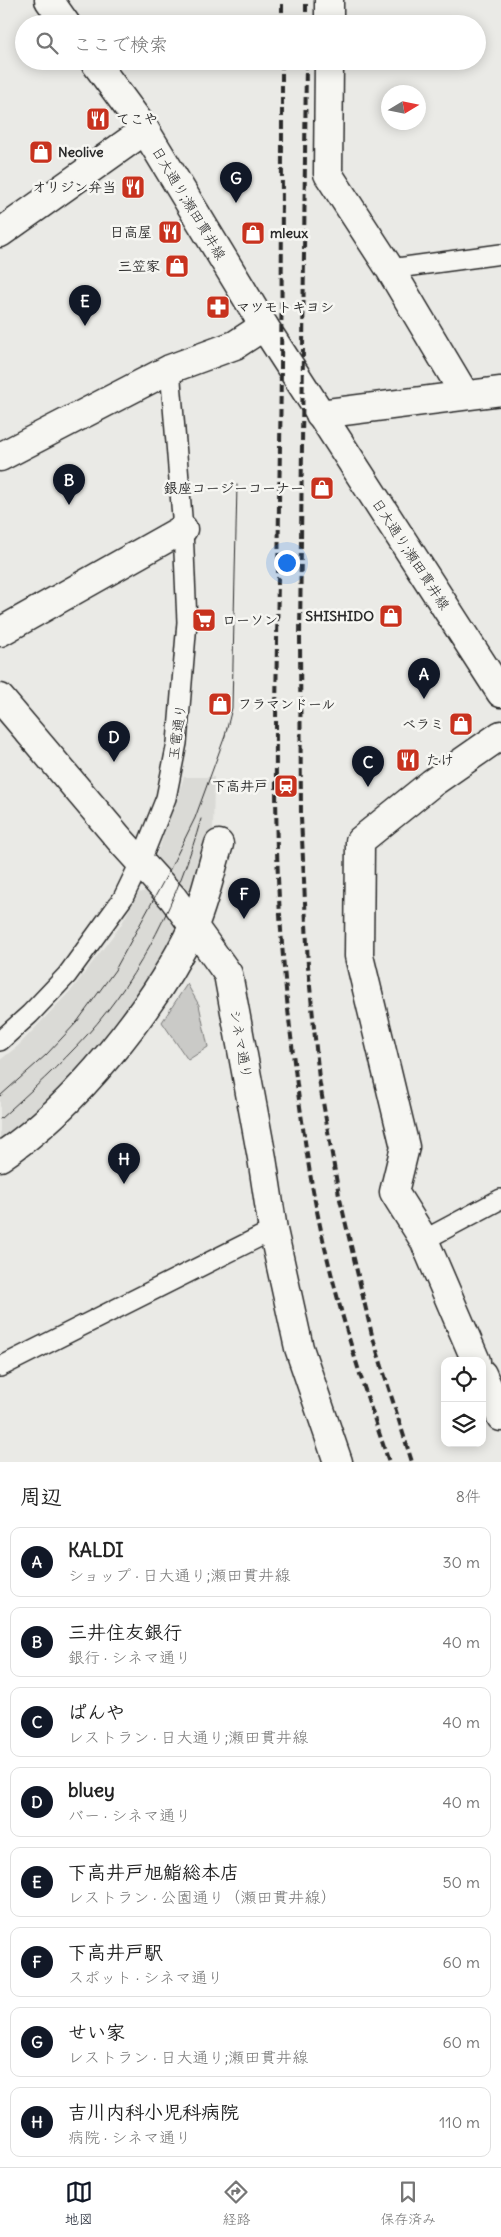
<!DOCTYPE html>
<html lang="ja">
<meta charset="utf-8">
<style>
:root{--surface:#fff;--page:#f2f2f2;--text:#222;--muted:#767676;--line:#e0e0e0;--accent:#111827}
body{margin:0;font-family:Delius,"Klee One",sans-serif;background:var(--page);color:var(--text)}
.controls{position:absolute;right:15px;bottom:15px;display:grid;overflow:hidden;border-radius:10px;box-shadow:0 2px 12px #0003}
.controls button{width:45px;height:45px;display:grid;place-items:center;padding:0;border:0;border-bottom:1px solid var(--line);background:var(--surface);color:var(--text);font:25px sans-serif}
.compass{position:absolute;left:381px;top:85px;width:45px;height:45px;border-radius:50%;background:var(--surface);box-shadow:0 2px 12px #0003;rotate:80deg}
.you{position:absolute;left:286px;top:562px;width:18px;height:18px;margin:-12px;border:4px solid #fff;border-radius:50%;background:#1a73e8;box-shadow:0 0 0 8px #1a73e833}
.badge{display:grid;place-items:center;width:32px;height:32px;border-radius:50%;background:var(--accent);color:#fff;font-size:16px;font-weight:700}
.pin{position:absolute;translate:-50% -41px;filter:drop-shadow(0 1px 2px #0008)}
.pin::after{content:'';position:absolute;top:26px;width:18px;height:15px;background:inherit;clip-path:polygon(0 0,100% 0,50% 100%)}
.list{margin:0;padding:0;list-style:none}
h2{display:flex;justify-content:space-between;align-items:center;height:65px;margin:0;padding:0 20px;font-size:21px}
h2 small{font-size:16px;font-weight:400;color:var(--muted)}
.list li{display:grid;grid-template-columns:32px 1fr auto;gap:15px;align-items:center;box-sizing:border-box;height:70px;margin:0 10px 10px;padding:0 10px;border:1px solid var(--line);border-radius:10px}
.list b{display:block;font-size:19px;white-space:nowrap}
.list p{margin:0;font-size:16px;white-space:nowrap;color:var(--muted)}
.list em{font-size:16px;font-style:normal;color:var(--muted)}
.icon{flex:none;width:28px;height:28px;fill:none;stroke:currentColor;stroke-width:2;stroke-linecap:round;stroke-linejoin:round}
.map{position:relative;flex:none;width:501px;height:1462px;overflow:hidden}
.search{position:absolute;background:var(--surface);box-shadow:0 2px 12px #0003;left:15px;right:15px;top:15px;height:55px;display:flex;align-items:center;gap:12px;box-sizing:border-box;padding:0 18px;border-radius:28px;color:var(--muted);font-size:19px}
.sheet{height:705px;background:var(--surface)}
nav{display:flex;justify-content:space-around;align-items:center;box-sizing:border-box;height:70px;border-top:1px solid var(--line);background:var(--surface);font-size:14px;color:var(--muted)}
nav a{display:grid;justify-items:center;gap:2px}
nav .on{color:var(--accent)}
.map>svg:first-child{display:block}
</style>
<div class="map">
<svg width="501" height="1462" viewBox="0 0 501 1462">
<rect width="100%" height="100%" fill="#eaeae6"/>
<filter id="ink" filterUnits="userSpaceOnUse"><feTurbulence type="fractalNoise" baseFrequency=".02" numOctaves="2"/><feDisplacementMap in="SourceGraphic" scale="10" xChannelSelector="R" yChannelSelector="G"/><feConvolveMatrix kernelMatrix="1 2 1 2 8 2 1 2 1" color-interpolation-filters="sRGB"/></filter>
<g filter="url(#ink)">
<g fill="#dadad6">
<polygon points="184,777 214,777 213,836 191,897 156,857"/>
<polygon points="150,890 182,929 140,996 66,1086 0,1143 0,1060 18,1046 73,988 121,925 138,893"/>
</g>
<polygon fill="#cacac7" stroke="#7a7a79" points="187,984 199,1005 208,1047 188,1060 162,1022"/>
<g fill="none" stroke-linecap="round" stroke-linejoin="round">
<g stroke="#2b2b2b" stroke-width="22">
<g id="lane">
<polyline points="390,269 501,254"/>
<polyline points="0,1041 30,1014 67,975 123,898 140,863 166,798 177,743 187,622 183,529 170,369"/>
<polyline points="424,1240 501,1199"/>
<polyline points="0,1367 273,1230"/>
</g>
</g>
<g stroke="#2b2b2b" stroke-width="31">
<g id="street">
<polyline points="49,0 66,24"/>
<polyline points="329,24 329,0"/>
<polyline points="94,61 145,130"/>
<polyline points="329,61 328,174 390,269 465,395"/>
<polyline points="320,414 501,391"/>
<polyline points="0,457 170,369 235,345 264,326"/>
<polyline points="0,632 183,529"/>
<polyline points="0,698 122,842 173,898 228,974 262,1158 273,1230 299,1348 338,1462"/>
<path d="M0 1157C74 1108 155 1007 193 927 204 903 211 869 219 844"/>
<polyline points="476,1361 424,1240 394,1192 405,1147 359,956 360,841 432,783 501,735"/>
<polyline points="482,1374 501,1417"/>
</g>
</g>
<g stroke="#2b2b2b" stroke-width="31">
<polyline id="secondary" points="0,233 145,130 264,326 501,693"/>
</g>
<use href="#lane" stroke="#f6f6f2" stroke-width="19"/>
<use href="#street" stroke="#f6f6f2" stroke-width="28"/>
<use href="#secondary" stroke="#f6f6f2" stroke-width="28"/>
<g stroke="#2b2b2b" stroke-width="1">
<polyline points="0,1096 46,1055 77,1022 115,970 168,873 195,818 225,736 232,708 237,485"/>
<path d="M0 1119C30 1092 60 1065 87 1035 142 974 179 897 201 819"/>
</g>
<g stroke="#2b2b2b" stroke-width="4" stroke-dasharray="8 4" stroke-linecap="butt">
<polyline points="282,24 282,0"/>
<polyline points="306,24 306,0"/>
<path d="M282 61C282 208 282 355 279 502 278 618 274 734 277 850 280 954 292 1058 308 1161 324 1264 355 1363 389 1462"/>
<polyline points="306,61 300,637 301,817 308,966 319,1079 339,1195 372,1335 412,1462"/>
</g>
</g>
</g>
<defs>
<g id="restaurant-square" transform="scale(1.25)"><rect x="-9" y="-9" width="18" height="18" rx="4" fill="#c8321e" stroke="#f6f6f2"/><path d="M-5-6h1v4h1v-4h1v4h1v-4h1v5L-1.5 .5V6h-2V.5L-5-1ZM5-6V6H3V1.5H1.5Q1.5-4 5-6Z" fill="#fff"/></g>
<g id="shop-square" transform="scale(1.25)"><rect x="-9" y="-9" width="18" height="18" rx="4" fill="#c8321e" stroke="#f6f6f2"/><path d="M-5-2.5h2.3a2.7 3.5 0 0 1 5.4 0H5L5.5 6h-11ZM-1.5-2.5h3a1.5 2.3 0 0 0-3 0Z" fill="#fff"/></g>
<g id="pharmacy-square" transform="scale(1.25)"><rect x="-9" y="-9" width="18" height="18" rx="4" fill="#c8321e" stroke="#f6f6f2"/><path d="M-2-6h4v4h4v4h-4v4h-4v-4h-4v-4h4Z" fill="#fff"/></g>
<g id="supermarket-square" transform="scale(1.25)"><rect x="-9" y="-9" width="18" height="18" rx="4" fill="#c8321e" stroke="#f6f6f2"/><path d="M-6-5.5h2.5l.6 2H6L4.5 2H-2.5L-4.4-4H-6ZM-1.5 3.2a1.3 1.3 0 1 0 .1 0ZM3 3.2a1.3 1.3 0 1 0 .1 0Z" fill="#fff"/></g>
<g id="station-square" transform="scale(1.25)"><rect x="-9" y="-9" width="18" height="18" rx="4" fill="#c8321e" stroke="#f6f6f2"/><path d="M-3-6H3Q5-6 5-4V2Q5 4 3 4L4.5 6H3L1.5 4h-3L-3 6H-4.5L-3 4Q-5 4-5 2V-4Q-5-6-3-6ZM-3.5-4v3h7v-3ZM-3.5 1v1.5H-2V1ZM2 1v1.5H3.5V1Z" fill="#fff"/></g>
</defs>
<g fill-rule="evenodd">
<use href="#restaurant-square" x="98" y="119"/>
<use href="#shop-square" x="41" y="152"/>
<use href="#restaurant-square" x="133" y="187"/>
<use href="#restaurant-square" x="170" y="232"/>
<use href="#shop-square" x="253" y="233"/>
<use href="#shop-square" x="177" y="266"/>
<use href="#pharmacy-square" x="218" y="307"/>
<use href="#shop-square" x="322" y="488"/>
<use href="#shop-square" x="391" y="616"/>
<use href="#supermarket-square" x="204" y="620"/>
<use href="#shop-square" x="220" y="704"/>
<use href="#shop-square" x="461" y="724"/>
<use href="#restaurant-square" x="408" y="760"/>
<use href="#station-square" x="286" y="786"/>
</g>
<g text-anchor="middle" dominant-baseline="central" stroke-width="5" stroke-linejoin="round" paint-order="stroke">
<g font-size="14" font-weight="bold" fill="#2b2b2b" stroke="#f6f6f2" text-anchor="start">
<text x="116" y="119">てこや</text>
<text x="58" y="152">Neolive</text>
<text x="116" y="187" text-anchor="end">オリジン弁当</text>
<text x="152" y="232" text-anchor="end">日高屋</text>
<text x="270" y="233">mleux</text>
<text x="160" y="266" text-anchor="end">三笠家</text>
<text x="236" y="307">マツモトキヨシ</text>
<text x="304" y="488" text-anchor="end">銀座コージーコーナー</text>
<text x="374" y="616" text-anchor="end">SHISHIDO</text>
<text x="222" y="620">ローソン</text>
<text x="238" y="704">フラマンドール</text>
<text x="444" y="724" text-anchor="end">ベラミ</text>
<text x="426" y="760">たけ</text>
<text x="268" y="786" text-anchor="end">下高井戸</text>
</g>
<g font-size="14" fill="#2b2b2b" stroke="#f6f6f2">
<text transform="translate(189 203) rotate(59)">日大通り;瀬田貫井線</text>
<text transform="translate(411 554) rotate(57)">日大通り;瀬田貫井線</text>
<text transform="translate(177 732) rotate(-82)">玉電通り</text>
<text transform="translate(241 1044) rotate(80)">シネマ通り</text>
</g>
</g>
</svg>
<div class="controls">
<button><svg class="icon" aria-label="locate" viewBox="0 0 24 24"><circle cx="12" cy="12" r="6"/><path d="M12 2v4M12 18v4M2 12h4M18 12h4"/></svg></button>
<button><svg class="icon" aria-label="layers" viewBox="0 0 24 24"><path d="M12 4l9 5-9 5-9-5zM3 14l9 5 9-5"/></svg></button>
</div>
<svg class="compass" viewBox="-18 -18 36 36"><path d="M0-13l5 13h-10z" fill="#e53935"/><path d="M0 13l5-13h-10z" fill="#767676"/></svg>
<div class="you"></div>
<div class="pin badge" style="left:424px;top:699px">A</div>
<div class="pin badge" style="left:69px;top:505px">B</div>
<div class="pin badge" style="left:368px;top:787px">C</div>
<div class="pin badge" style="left:114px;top:762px">D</div>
<div class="pin badge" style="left:85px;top:326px">E</div>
<div class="pin badge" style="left:244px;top:919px">F</div>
<div class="pin badge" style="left:236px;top:203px">G</div>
<div class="pin badge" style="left:124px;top:1184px">H</div>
<div class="search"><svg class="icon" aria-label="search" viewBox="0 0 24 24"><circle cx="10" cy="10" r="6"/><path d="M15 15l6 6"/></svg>ここで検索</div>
</div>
<section class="sheet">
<h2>周辺<small>8件</small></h2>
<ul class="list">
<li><span class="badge">A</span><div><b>KALDI</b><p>ショップ · 日大通り;瀬田貫井線</p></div><em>30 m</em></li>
<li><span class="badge">B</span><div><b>三井住友銀行</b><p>銀行 · シネマ通り</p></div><em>40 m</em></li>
<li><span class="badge">C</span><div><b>ぱんや</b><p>レストラン · 日大通り;瀬田貫井線</p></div><em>40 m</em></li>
<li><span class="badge">D</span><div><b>bluey</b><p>バー · シネマ通り</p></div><em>40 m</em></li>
<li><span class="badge">E</span><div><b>下高井戸旭鮨総本店</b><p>レストラン · 公園通り（瀬田貫井線）</p></div><em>50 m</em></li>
<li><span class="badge">F</span><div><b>下高井戸駅</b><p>スポット · シネマ通り</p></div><em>60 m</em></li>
<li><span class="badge">G</span><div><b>せい家</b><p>レストラン · 日大通り;瀬田貫井線</p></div><em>60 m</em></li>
<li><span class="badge">H</span><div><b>吉川内科小児科病院</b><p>病院 · シネマ通り</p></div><em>110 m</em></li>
</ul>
</section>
<nav>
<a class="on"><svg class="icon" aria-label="map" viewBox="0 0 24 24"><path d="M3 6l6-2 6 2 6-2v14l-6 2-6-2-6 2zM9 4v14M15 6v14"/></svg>地図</a>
<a><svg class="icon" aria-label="directions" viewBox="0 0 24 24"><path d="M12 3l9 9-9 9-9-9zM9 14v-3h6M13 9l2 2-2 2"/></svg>経路</a>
<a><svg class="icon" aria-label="saved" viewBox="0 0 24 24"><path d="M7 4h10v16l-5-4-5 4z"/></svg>保存済み</a>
</nav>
